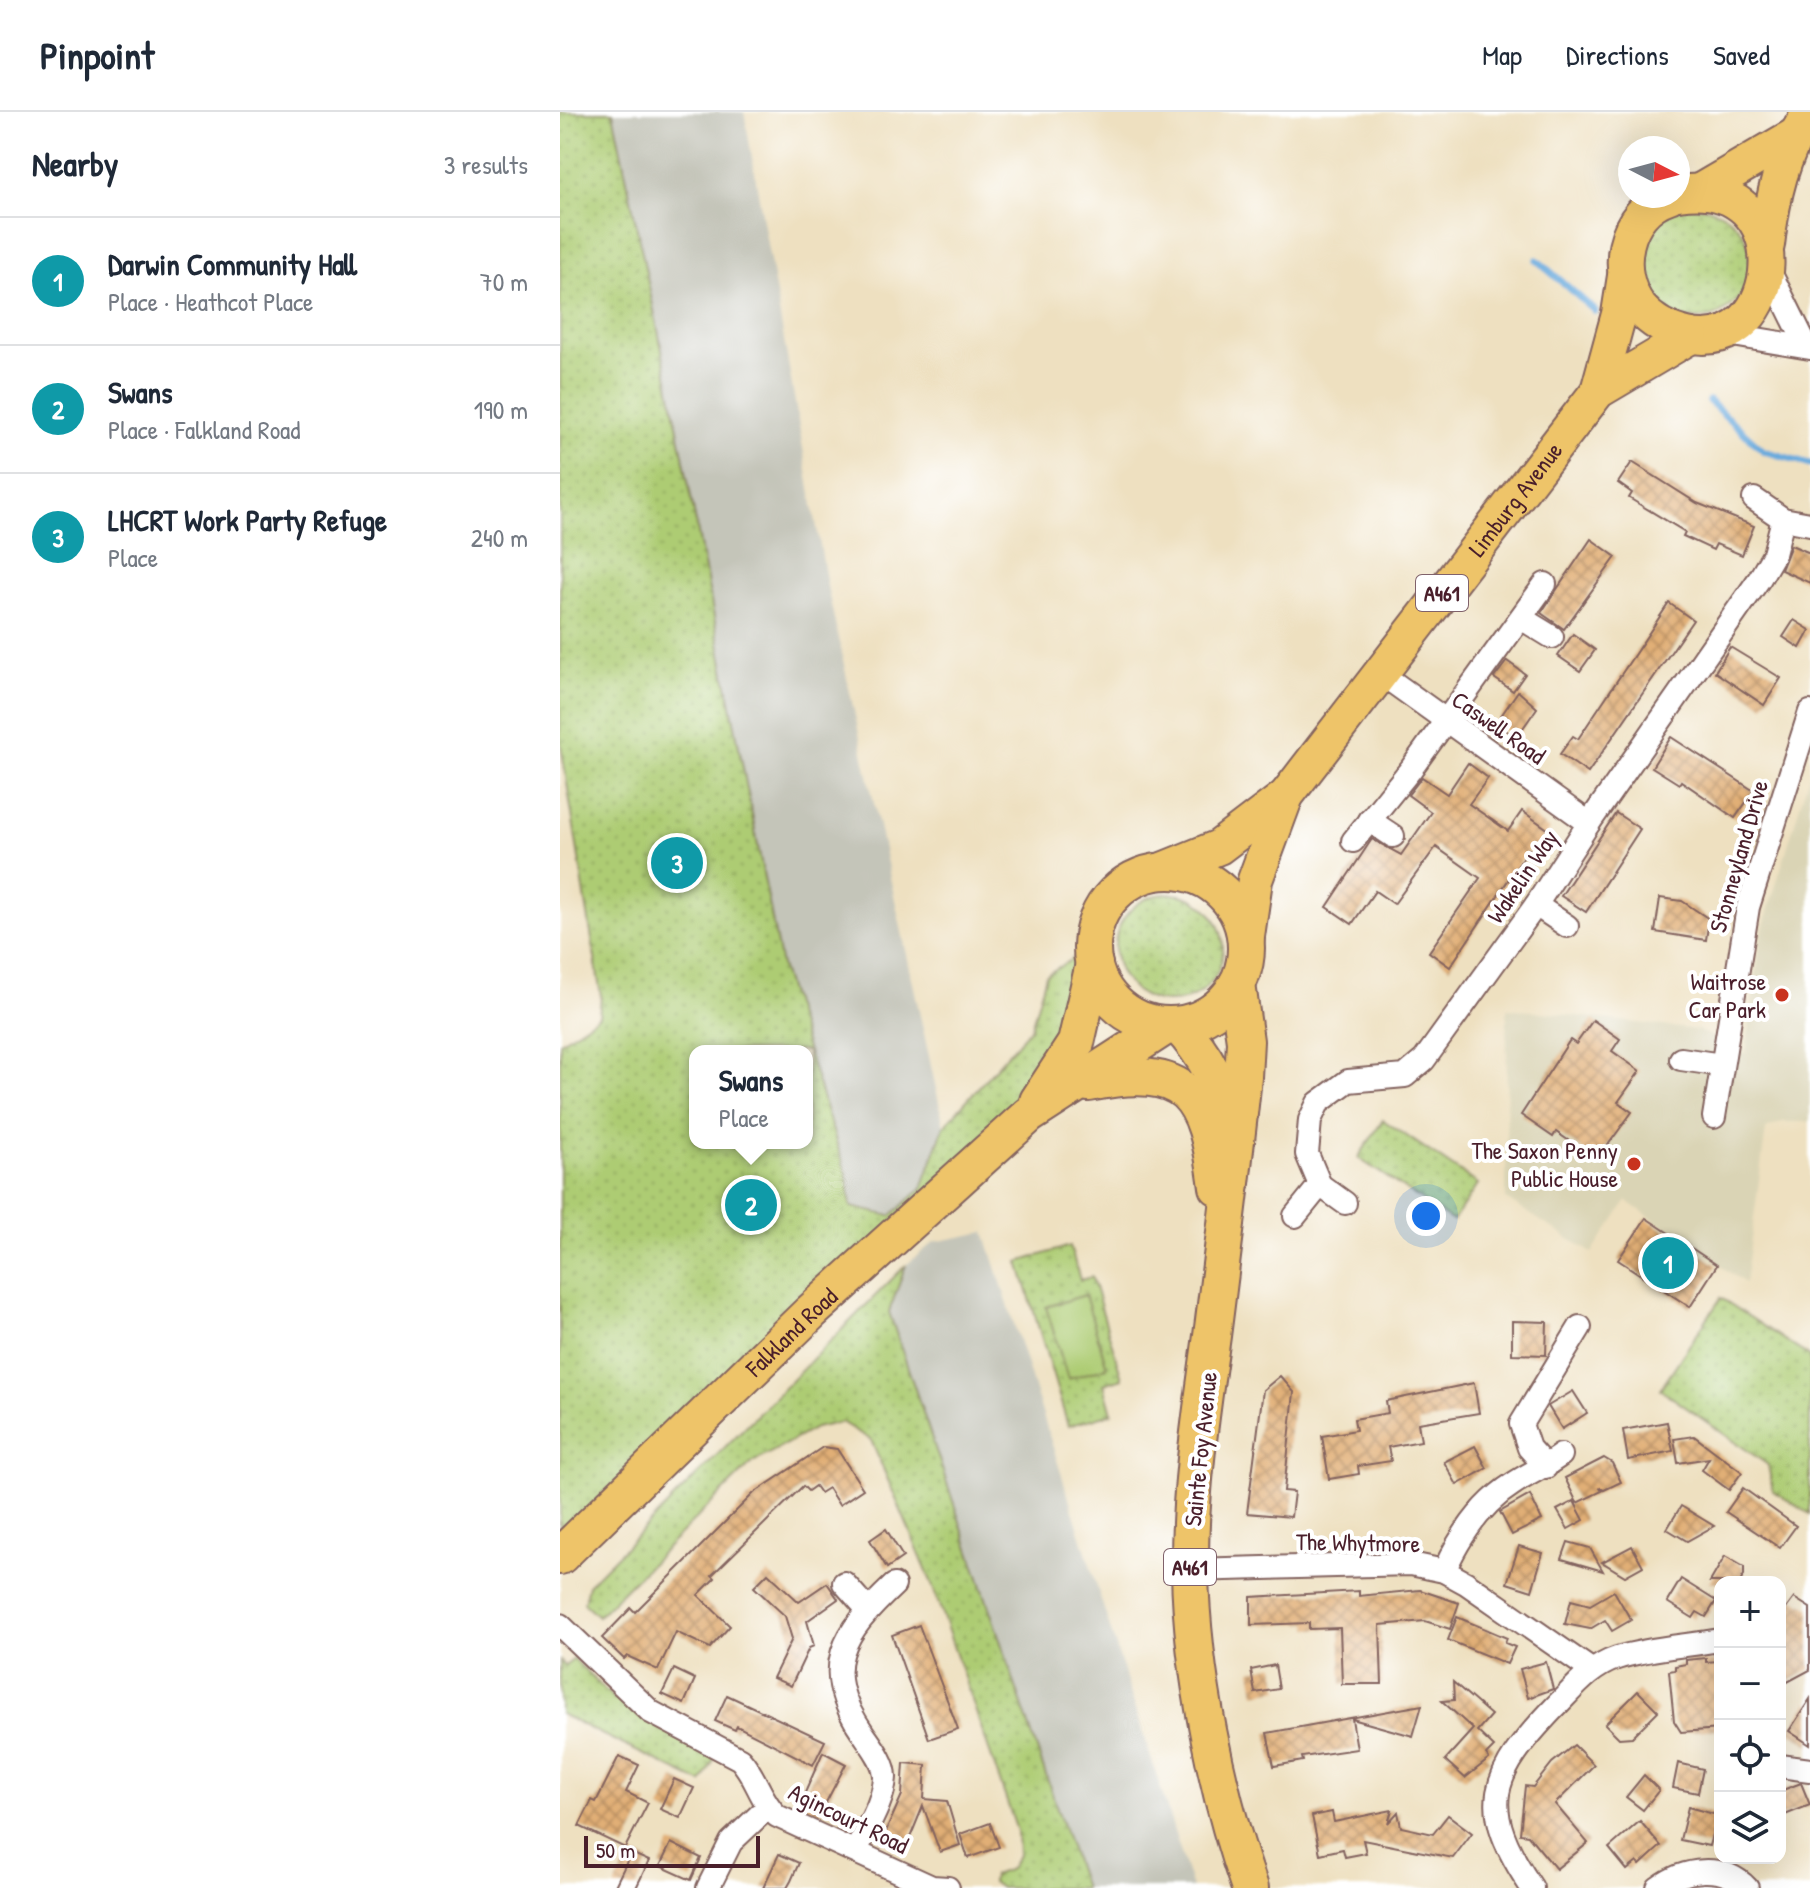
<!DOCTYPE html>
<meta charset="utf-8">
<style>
:root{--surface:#fff;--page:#f2f2f3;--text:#1f2937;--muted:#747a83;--line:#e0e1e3;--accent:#c8321e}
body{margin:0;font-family:"Patrick Hand",sans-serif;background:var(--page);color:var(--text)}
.controls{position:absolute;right:24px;bottom:24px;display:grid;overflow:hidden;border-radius:16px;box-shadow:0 8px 32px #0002}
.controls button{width:72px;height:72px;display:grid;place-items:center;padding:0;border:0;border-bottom:2px solid var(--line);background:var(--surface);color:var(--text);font:40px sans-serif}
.compass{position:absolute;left:1058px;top:24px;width:72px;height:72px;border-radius:50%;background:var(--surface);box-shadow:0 8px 32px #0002;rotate:96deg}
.scale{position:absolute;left:24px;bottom:20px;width:176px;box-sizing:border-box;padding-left:8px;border:4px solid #4a1f2b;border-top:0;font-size:22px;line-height:28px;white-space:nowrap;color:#4a1f2b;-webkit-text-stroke:6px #fff;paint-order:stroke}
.you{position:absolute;left:866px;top:1104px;width:28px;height:28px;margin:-20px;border:6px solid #fff;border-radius:50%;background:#1a73e8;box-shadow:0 0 0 12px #1a73e833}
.badge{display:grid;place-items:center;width:52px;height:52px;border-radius:50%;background:var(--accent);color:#fff;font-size:26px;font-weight:700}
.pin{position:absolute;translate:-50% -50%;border:4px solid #fff;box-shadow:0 2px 8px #0006}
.popup{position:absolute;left:129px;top:933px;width:124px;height:104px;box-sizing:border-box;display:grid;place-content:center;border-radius:16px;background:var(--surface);filter:drop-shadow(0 2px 6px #0005);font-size:26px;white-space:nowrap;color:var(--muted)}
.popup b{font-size:30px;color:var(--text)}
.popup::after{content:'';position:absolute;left:50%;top:100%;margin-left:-16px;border:16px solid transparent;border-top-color:var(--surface)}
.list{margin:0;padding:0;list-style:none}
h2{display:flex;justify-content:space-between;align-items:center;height:104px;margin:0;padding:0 32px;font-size:34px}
h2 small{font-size:26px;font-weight:400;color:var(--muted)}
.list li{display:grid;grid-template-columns:52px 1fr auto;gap:24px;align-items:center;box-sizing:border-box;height:128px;padding:0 32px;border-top:2px solid var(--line)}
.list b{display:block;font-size:30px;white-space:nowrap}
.list p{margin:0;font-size:26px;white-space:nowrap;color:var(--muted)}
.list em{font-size:26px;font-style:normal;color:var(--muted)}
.icon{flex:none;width:44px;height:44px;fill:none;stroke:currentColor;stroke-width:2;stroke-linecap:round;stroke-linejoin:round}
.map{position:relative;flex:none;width:1250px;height:1776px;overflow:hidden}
header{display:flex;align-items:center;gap:48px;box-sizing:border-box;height:112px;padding:0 40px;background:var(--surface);border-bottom:2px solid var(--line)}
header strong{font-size:38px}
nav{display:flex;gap:44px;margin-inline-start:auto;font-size:28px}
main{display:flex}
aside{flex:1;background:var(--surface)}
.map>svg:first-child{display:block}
</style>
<header>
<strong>Pinpoint</strong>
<nav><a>Map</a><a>Directions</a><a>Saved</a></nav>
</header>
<main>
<aside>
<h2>Nearby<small>3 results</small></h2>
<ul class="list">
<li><span class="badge" style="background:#0f9aa8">1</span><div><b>Darwin Community Hall</b><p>Place · Heathcot Place</p></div><em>70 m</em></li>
<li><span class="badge" style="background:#0f9aa8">2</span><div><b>Swans</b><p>Place · Falkland Road</p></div><em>190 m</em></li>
<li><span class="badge" style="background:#0f9aa8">3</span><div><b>LHCRT Work Party Refuge</b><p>Place</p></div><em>240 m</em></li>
</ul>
</aside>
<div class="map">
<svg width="1250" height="1776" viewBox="0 0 1250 1776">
<defs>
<pattern id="green-dots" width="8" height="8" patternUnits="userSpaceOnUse" patternTransform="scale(2)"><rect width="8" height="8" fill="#adcc73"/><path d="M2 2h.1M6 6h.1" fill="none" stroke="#96af64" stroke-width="1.8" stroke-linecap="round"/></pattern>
<pattern id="building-cross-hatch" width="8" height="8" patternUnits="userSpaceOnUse" patternTransform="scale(2)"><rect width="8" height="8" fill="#e1af76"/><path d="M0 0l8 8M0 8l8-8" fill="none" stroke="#b88e61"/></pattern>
</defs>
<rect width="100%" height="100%" fill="#fff"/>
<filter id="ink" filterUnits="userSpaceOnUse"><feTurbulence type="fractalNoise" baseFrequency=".0125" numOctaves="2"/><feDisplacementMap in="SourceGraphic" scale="16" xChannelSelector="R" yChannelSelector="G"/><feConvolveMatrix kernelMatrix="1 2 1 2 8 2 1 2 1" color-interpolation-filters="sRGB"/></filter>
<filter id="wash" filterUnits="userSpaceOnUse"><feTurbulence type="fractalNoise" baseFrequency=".006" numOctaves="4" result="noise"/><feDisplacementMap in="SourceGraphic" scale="32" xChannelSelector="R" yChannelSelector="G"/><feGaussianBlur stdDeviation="1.8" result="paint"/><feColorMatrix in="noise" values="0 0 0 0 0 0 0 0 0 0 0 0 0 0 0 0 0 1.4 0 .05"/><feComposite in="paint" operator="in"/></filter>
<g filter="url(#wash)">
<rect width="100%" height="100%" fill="#eee0c0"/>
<polygon fill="#dad4b5" points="1250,660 1250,1010 1222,1010 1206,1017 1185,1171 1067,1089 1032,1141 946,1087 947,896 1138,918 1186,941 1201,823"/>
<g fill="#c4c5b9">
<polygon points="53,0 184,0 268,479 384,1014 362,1076 331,1104 290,1095 287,1064 221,854"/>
<polygon points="425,1120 632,1776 524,1776 329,1200 346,1153 374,1130"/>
</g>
<g fill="url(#green-dots)" stroke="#7c764f" stroke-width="2" fill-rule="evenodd">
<path d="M0 0H53L113 291 221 854 287 1064 291 1095 331 1104 362 1076 384 1014 471 916 486 863 514 846C514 866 518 895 510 913 493 951 455 991 428 1022L0 1422V930L39 904 41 884 0 627ZM135 939H247V1031H135Z"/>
<circle cx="1135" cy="151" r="56"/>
<circle cx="609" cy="836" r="54"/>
<polygon points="823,1008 918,1072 893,1109 798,1046"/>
<polygon points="510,1134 520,1168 532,1165 562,1266 544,1272 552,1301 508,1314 459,1150"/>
<polygon points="346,1153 329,1200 524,1776 440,1776 432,1770 433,1763 450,1757 458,1743 457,1719 370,1467 311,1328 281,1310 255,1316 192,1351 38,1504 24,1491 28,1473"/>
<polygon points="1161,1186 1250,1245 1250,1402 1213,1379 1208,1353 1100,1277"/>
<polygon points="14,1547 52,1585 156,1643 142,1671 0,1602 0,1549 5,1554"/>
</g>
<polygon fill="#adcc73" stroke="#7c764f" stroke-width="2" points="525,1183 547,1255 508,1267 486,1195"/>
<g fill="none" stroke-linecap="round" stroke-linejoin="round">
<g stroke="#69aadd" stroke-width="7">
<polyline points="977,148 1035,199"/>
<polyline points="1149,289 1204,339 1250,352"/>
</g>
</g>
<g id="blocks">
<g fill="url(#building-cross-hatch)">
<polygon points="1072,350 1137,391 1194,414 1182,443 1156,432 1153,438 1123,424 1125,420 1069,386 1072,381 1058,371"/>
<polygon points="1031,427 1056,445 1004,517 981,501"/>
<polygon points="1231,433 1250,441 1250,471 1221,458"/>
<polygon points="1109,491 1133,508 1028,661 1000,642 1013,624 1018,627"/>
<polygon points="1234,508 1250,518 1240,536 1223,525"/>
<polygon points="1013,522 1035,538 1020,559 998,544"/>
<polygon points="1170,535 1221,566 1204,593 1155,560"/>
<polygon points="947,549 965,562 953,579 934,566"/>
<polygon points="958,579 977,596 956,626 936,611"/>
<polygon points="1111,625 1194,679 1175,706 1121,669 1119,672 1092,655"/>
<polygon points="908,651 928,666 909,692 948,719 962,699 989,718 973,740 969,737 890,855 869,840 920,766 876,735 834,792 815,779 792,812 767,795 812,727 841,743 871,700 848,683 862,665 887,682"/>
<polygon points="1056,701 1080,717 1026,800 1001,784"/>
<polygon points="1100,786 1122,789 1149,807 1146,828 1095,820"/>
<polygon points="1033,908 1060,927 1052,939 1080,959 1058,990 1072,1000 1037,1048 996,1020 993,1025 961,1003 1010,928 1016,932"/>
<polygon points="1086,1106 1157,1153 1130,1195 1058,1148"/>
<polygon points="952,1209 987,1210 986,1243 952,1242"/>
<polygon points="720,1264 734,1280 724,1379 734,1380 731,1405 687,1401 703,1278"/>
<polygon points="914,1271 919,1301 858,1311 861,1329 828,1335 831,1349 798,1354 799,1362 769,1367 762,1324 796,1318 794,1307 828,1301 826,1289"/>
<polygon points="1013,1279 1027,1301 1002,1317 988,1294"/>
<polygon points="1107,1310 1113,1339 1068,1348 1063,1318"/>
<polygon points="1134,1324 1182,1360 1169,1378 1142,1358 1149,1346 1118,1351 1114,1327"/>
<polygon points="915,1334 927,1356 897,1373 884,1350"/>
<polygon points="263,1335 277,1337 303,1377 279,1393 268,1376 260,1381 255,1374 248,1379 243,1374 152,1463 155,1466 138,1483 170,1514 150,1536 116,1520 98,1558 67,1544 64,1547 42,1526 71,1496 75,1500 194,1381"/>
<polygon points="1044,1346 1052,1351 1061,1370 1044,1378 1039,1375 1042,1379 1017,1391 1005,1366"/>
<polygon points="1183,1376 1236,1414 1220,1436 1166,1400"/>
<polygon points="970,1383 982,1408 952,1423 940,1400"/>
<polygon points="1014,1389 1024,1408 1008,1417 997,1398"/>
<polygon points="1121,1394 1154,1414 1127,1429 1107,1417"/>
<polygon points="326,1417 343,1445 327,1456 310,1428"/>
<polygon points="1008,1430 1030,1436 1043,1459 1002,1447"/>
<polygon points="959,1434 983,1441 972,1479 947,1471"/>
<polygon points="1072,1434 1083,1454 1065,1464 1042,1450"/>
<polygon points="1165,1444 1184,1455 1184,1463 1180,1470 1150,1470"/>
<polygon points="208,1461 239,1490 267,1471 278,1487 247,1509 254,1534 249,1536 231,1574 213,1566 232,1527 225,1504 194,1475"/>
<polygon points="1121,1467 1156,1489 1146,1505 1137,1500 1133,1506 1107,1490"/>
<polygon points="860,1478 899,1491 890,1517 865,1509 820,1513 822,1572 782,1572 780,1516 749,1517 749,1511 691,1513 691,1485 799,1479 799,1484"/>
<polygon points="1054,1479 1071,1508 1052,1519 1045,1508 1030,1517 1005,1512 1011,1488 1030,1493"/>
<polygon points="1234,1486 1250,1496 1250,1558 1220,1574 1220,1505"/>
<polygon points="897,1505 947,1526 945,1531 955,1535 947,1552 888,1528"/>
<polygon points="359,1513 398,1617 369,1627 332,1523"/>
<polygon points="1146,1546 1146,1550 1158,1549 1160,1617 1121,1620 1114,1609 1109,1559 1115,1558 1115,1554 1126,1552 1126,1548"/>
<polygon points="986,1550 993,1577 968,1586 960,1557"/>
<polygon points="715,1553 719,1577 695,1581 691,1558"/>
<polygon points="114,1557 135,1567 124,1592 102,1582"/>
<polygon points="893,1570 931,1603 917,1619 934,1635 926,1643 929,1647 905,1666 885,1648 913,1617 882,1589 894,1588"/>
<polygon points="1078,1579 1098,1599 1072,1625 1059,1626 1045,1612"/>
<polygon points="167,1583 265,1629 253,1653 177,1614 175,1618 155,1609"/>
<polygon points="1250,1587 1250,1633 1229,1619"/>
<polygon points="862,1593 853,1624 792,1607 797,1637 742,1645 743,1649 714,1654 707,1621"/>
<polygon points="1014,1633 1034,1653 995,1692 1028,1731 996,1757 968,1723 960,1722 965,1674 973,1675 992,1651"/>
<polygon points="263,1640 286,1652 260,1702 240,1692"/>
<polygon points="59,1644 79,1653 66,1680 88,1691 65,1736 19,1714 32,1688 36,1690"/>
<polygon points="344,1651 366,1653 364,1687 387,1689 400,1733 380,1740 363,1694 345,1738 322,1728 342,1683"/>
<polygon points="1118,1651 1143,1657 1138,1681 1113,1676"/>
<polygon points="1084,1663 1099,1678 1083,1698 1066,1685"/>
<polygon points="114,1667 134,1676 120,1706 100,1697"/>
<polygon points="1241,1671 1250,1693 1220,1705 1220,1679"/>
<polygon points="1128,1695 1157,1703 1149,1734 1120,1728"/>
<polygon points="832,1698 828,1711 838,1700 841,1715 873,1722 888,1703 912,1721 893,1746 803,1728 806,1741 785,1745 783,1737 760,1742 752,1704 772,1700 774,1710"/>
<polygon points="1080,1709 1101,1734 1080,1753 1077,1750 1067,1758 1049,1736"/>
<polygon points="430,1711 439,1735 408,1746 400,1722"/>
<polygon points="111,1731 141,1746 131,1768 100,1754"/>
<polygon points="71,1741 89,1749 76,1776 54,1776"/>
<polygon points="219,1742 239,1751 231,1769 227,1776 203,1776"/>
</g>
</g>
</g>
<g filter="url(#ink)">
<use href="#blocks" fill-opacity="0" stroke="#83635f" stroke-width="2"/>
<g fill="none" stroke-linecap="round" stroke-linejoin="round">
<g stroke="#83635f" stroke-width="26">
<g id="minor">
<polyline points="1209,158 1246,233"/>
<polyline points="1161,221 1250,236"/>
<polyline points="1194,387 1223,407 1250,412"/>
<polyline points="961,506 992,525"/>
<polyline points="820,561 1029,711"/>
<polyline points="809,708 833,724"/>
<polyline points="793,729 851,657 985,472"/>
<polyline points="976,793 1007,814"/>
<polyline points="1121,947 1162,953"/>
<polyline points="1154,1005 1188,795 1250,600"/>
<polyline points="785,1091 760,1073 747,1042 750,1008 758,991 788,969 845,964 864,948 976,793 1029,711 1200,466 1214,442 1223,407"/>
<polyline points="735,1104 760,1073"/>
<polyline points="986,1355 969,1336 961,1312 1020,1215"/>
<polyline points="630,1458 851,1452 884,1459 906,1471 1031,1558"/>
<path d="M884 1459C899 1426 921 1392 953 1372 969 1361 985 1355 1001 1343"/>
<polyline points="284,1471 308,1498"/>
<path d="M0 1513 91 1600 180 1647C196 1664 200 1688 217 1704L372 1775 388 1776"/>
<polyline points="1220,1654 1250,1658"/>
<path d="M296 1739C306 1717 324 1690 325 1665 325 1650 311 1633 303 1621 258 1556 283 1521 334 1473"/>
<polyline points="148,1776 171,1730 208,1695"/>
<path d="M972 1776C917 1694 929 1664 995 1595 1014 1576 1030 1555 1057 1546 1089 1536 1126 1534 1160 1528"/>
<path d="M1098 1776C1124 1756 1163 1751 1187 1776"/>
</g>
</g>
<g stroke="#83635f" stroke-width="38">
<g id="primary">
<polyline points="1140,79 1234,24"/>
<path d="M1109 84C1063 99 1052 160 1080 196 1092 210 1109 219 1127 223 1225 246 1244 61 1118 81"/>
<path d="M1207 133C1212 86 1222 40 1250 1"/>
<polyline points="1038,279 1059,202 1065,164"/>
<path id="s1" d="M597 760 659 735 726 684 1038 279 1131 224"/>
<polyline points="686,831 695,768 726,684"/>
</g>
</g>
<g stroke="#83635f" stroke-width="40">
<g id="trunk">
<circle cx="609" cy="836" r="77"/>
<path d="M677 872 685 929 683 965C674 1051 663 1138 652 1224 641 1302 629 1382 630 1460 632 1560 657 1682 690 1776"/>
<path d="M618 913C647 944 660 971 670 1013"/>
<path d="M529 971C628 951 646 982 658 1075"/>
<polyline points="478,989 516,931 534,852"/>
<path id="s2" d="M0 1444 251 1200 469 1003 608 913"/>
</g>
</g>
<use href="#minor" stroke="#fff" stroke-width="22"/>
<use href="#primary" stroke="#eec469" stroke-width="34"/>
<use href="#trunk" stroke="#eec469" stroke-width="36"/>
</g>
</g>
<g fill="#c8321e" stroke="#fff" stroke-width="3">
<circle cx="1222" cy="883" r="8"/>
<circle cx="1074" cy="1052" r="8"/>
</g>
<g text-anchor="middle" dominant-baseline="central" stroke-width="8" stroke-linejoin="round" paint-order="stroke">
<g fill="#fff" stroke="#80626b" stroke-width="2">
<rect x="856" y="463" width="52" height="36" rx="6"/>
<rect x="604" y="1437" width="52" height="36" rx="6"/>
</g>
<g font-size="22" font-weight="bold" fill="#4a1f2b">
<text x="882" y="481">A461</text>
<text x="630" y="1455">A461</text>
</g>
<g font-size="24" fill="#4a1f2b" stroke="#fff">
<text stroke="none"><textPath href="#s1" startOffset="526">Limburg Avenue</textPath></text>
<text transform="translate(939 615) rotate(35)">Caswell Road</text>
<text transform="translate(1178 744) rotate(-74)">Stonneyland Drive</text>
<text transform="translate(962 764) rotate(-56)">Wakelin Way</text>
<text stroke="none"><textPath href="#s2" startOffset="322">Falkland Road</textPath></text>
<text transform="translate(640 1337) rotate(-84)">Sainte Foy Avenue</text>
<text transform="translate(798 1430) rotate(1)">The Whytmore</text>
<text transform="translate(289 1706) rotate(26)">Agincourt Road</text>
</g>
<g font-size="24" fill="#4a1f2b" stroke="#fff" text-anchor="end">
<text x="1206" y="869">Waitrose<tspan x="1206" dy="28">Car Park</tspan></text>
<text x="1058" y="1038">The Saxon Penny<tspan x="1058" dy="28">Public House</tspan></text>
</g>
</g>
</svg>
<div class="controls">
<button>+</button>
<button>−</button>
<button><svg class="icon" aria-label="locate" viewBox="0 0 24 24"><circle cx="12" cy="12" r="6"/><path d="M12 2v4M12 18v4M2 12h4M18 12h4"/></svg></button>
<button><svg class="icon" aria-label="layers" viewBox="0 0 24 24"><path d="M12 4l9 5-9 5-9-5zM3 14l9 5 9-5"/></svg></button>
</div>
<svg class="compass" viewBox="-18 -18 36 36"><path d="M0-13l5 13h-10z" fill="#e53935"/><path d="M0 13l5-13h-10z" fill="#747a83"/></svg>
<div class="scale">50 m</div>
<div class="you"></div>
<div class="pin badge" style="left:1108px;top:1151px;background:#0f9aa8">1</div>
<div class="pin badge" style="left:191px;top:1093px;background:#0f9aa8">2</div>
<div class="popup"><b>Swans</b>Place</div>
<div class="pin badge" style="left:117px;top:751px;background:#0f9aa8">3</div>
</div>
</main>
